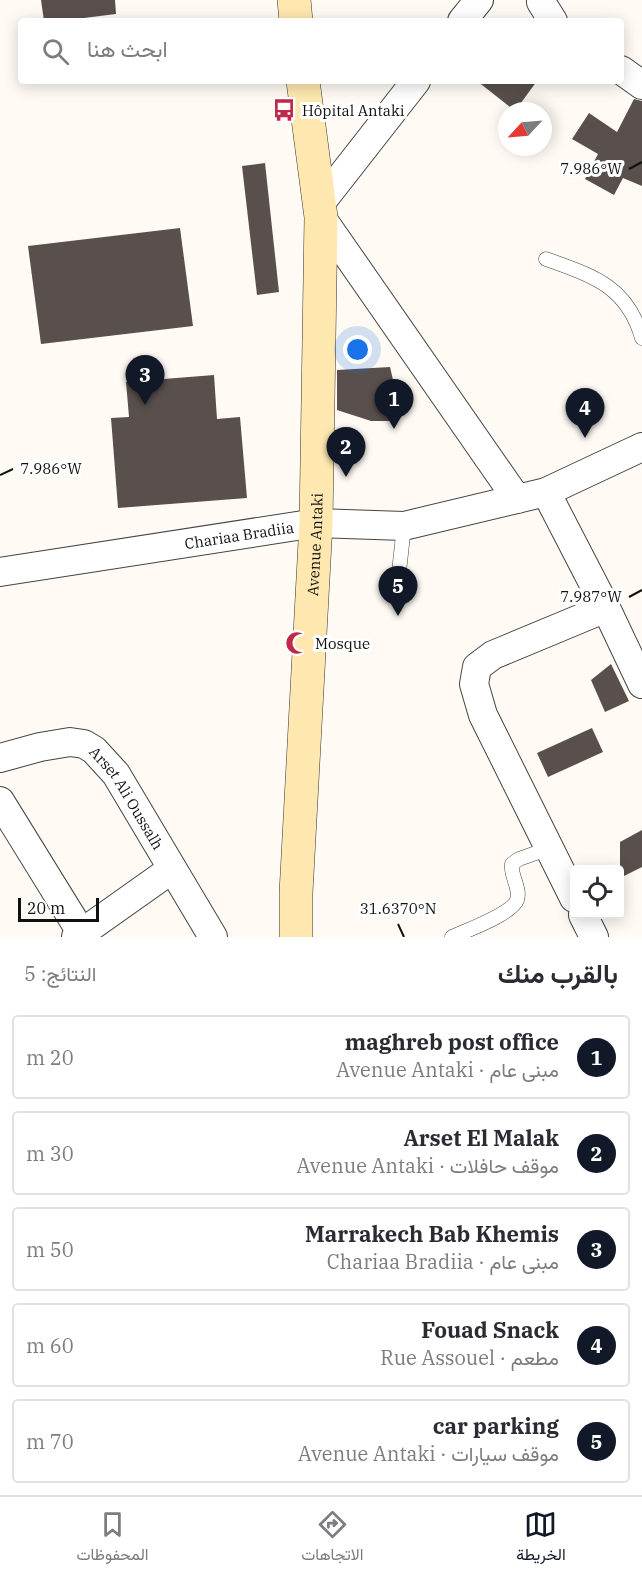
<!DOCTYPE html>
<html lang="ar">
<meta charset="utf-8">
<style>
:root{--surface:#fff;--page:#f7f7f7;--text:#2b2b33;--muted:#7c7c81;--line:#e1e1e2;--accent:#111827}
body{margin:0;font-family:"IBM Plex Serif",Vazirmatn,serif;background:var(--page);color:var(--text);direction:rtl}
.controls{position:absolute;right:18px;bottom:18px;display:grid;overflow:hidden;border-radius:6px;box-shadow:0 3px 15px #0003}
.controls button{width:54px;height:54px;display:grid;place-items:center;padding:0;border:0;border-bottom:2px solid var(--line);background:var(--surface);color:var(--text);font:30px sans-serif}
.compass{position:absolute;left:498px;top:102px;width:54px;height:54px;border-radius:50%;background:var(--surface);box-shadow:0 3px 15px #0003;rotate:244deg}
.scale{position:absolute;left:18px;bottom:15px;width:81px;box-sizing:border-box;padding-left:6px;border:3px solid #111;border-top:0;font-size:16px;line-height:21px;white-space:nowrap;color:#111;-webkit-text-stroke:4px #fff;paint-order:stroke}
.you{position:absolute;left:358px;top:350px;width:21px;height:21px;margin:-15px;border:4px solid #fff;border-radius:50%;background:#1a73e8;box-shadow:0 0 0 9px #1a73e833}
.badge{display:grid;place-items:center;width:39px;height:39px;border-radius:50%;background:var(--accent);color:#fff;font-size:20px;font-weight:700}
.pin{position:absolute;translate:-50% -50px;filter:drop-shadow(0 2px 3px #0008)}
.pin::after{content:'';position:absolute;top:32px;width:21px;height:18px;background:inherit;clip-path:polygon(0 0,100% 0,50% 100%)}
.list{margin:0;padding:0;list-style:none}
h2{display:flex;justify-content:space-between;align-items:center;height:78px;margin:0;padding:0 24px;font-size:26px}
h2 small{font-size:20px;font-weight:400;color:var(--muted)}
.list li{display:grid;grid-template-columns:39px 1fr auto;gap:18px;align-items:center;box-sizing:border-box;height:84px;margin:0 12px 12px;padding:0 12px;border:2px solid var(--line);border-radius:6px}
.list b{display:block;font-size:22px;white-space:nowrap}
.list p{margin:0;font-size:20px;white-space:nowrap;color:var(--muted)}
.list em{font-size:20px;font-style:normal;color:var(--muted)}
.icon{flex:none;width:33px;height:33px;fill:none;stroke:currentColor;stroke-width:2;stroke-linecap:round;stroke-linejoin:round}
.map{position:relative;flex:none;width:642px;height:937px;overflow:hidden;direction:ltr}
.search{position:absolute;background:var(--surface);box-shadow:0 3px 15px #0003;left:18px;right:18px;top:18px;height:66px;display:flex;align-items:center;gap:15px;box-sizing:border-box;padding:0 21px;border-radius:6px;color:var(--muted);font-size:22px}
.sheet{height:558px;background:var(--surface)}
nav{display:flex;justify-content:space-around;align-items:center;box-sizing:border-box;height:84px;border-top:2px solid var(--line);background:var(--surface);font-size:16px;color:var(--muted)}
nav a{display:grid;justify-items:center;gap:3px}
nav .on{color:var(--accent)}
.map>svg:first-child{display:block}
</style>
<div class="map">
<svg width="642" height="937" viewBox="0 0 642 937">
<rect width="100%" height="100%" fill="#fffbf4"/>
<g fill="#59504d">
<polygon points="41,0 115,0 116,14 60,21 44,21"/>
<polygon points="477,81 537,81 515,111"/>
<polygon points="634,99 642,101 642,186 623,178 614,195 585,179 598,154 572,139 589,113 617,132"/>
<polygon points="265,163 279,292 257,295 242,166"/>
<polygon points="180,228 193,326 41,344 28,246"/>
<polygon points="390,367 394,384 395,421 371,421 337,410 337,370"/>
<polygon points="214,375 217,419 240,417 247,498 118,508 111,418 129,417 126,382"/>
<polygon points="611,664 629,701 605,712 591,680"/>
<polygon points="592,728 603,752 548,777 537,753"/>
<polygon points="642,830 642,867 620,878 620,842"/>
</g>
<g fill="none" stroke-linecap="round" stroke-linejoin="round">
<g stroke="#444" stroke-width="15">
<g id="lane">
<path d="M546 259C593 276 627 286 642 338"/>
<polyline points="398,581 404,526"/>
<path d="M452 937C465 931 512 914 517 900 521 888 510 876 512 864L519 859 550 848"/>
</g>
</g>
<g stroke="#444" stroke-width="30">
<g id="street">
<polyline points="542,0 541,2 553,21"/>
<polyline points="462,21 479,0"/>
<polyline points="621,70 642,85"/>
<polyline points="319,205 416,81"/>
<polyline points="321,217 517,499"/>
<polyline points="546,492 606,608 642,684"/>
<path id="s1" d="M0 572 316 523 404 526 546 492 642 447"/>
<path id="s2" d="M0 758 40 747 70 742 84 744 94 750 116 774 213 937"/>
<polyline points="0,801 84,937"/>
<polyline points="574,898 483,715 474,684 477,667 493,655 606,608"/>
<polyline points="583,915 594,937"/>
<polyline points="76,937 172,869"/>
</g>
</g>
<g stroke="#333" stroke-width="34">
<g id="secondary">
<polyline points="294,0 296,21"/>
<path id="s3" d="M296 937V893L316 523 321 217 303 81"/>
</g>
</g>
<use href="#lane" stroke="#fff" stroke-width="14"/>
<use href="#street" stroke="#fff" stroke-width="28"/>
<use href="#secondary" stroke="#fee8b0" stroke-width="33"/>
</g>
<path fill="none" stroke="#111" stroke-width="2" d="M629 169 642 162M0 475 13 469M629 597 642 590M398 924 404 937"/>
<defs>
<g id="bus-bare" transform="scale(1.8)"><path d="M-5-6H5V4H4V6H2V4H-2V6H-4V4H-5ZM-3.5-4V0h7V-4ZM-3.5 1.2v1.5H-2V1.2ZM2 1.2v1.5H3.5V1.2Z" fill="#c12849" stroke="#fff" stroke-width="2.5" paint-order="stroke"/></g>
<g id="mosque-bare" transform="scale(1.8)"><path d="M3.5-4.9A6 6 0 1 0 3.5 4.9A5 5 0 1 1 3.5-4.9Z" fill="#c12849" stroke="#fff" stroke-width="2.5" paint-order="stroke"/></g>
</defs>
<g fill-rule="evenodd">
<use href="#bus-bare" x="284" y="110"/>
<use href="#mosque-bare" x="297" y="643"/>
</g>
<g text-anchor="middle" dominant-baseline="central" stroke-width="6" stroke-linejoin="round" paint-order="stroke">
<g font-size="15" fill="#111" stroke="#fff" text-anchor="start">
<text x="302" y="110">Hôpital Antaki</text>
<text x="315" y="643">Mosque</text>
</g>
<g font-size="15" fill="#111" stroke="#fff">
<text stroke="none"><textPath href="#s1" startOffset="242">Chariaa Bradiia</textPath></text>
<text stroke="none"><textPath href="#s3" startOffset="393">Avenue Antaki</textPath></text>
<text stroke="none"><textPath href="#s2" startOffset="156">Arset Ali Oussalh</textPath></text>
</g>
</g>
<g font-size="15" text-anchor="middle" fill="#111" stroke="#fff" stroke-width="6" stroke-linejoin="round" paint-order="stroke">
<text x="591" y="174">7.986°W</text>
<text x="51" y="474">7.986°W</text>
<text x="591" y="602">7.987°W</text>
<text x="398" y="914">31.6370°N</text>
</g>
</svg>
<div class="controls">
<button><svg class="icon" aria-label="locate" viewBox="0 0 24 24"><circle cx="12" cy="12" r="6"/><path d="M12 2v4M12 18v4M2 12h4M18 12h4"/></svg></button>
</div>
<svg class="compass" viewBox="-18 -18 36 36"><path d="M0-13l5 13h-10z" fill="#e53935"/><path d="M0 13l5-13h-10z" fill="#7c7c81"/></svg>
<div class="scale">20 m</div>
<div class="you"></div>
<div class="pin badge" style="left:394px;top:429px">1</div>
<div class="pin badge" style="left:346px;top:477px">2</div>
<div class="pin badge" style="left:145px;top:405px">3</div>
<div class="pin badge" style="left:585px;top:438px">4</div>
<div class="pin badge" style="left:398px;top:616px">5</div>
<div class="search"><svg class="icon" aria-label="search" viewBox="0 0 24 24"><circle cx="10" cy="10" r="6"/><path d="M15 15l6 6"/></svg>ابحث هنا</div>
</div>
<section class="sheet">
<h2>بالقرب منك<small>النتائج: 5</small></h2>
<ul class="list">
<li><span class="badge">1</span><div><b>maghreb post office</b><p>مبنى عام · Avenue Antaki</p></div><em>20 m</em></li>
<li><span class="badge">2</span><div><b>Arset El Malak</b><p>موقف حافلات · Avenue Antaki</p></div><em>30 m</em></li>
<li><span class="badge">3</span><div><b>Marrakech Bab Khemis</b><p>مبنى عام · Chariaa Bradiia</p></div><em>50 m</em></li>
<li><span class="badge">4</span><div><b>Fouad Snack</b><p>مطعم · Rue Assouel</p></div><em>60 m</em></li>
<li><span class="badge">5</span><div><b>car parking</b><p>موقف سيارات · Avenue Antaki</p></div><em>70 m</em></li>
</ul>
</section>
<nav>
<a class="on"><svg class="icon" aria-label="map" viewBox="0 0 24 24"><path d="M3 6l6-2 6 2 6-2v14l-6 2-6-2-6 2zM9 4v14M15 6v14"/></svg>الخريطة</a>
<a><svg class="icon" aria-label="directions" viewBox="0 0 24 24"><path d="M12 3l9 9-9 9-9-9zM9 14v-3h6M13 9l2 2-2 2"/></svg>الاتجاهات</a>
<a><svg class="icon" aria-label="saved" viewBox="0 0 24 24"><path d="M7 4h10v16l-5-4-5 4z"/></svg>المحفوظات</a>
</nav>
